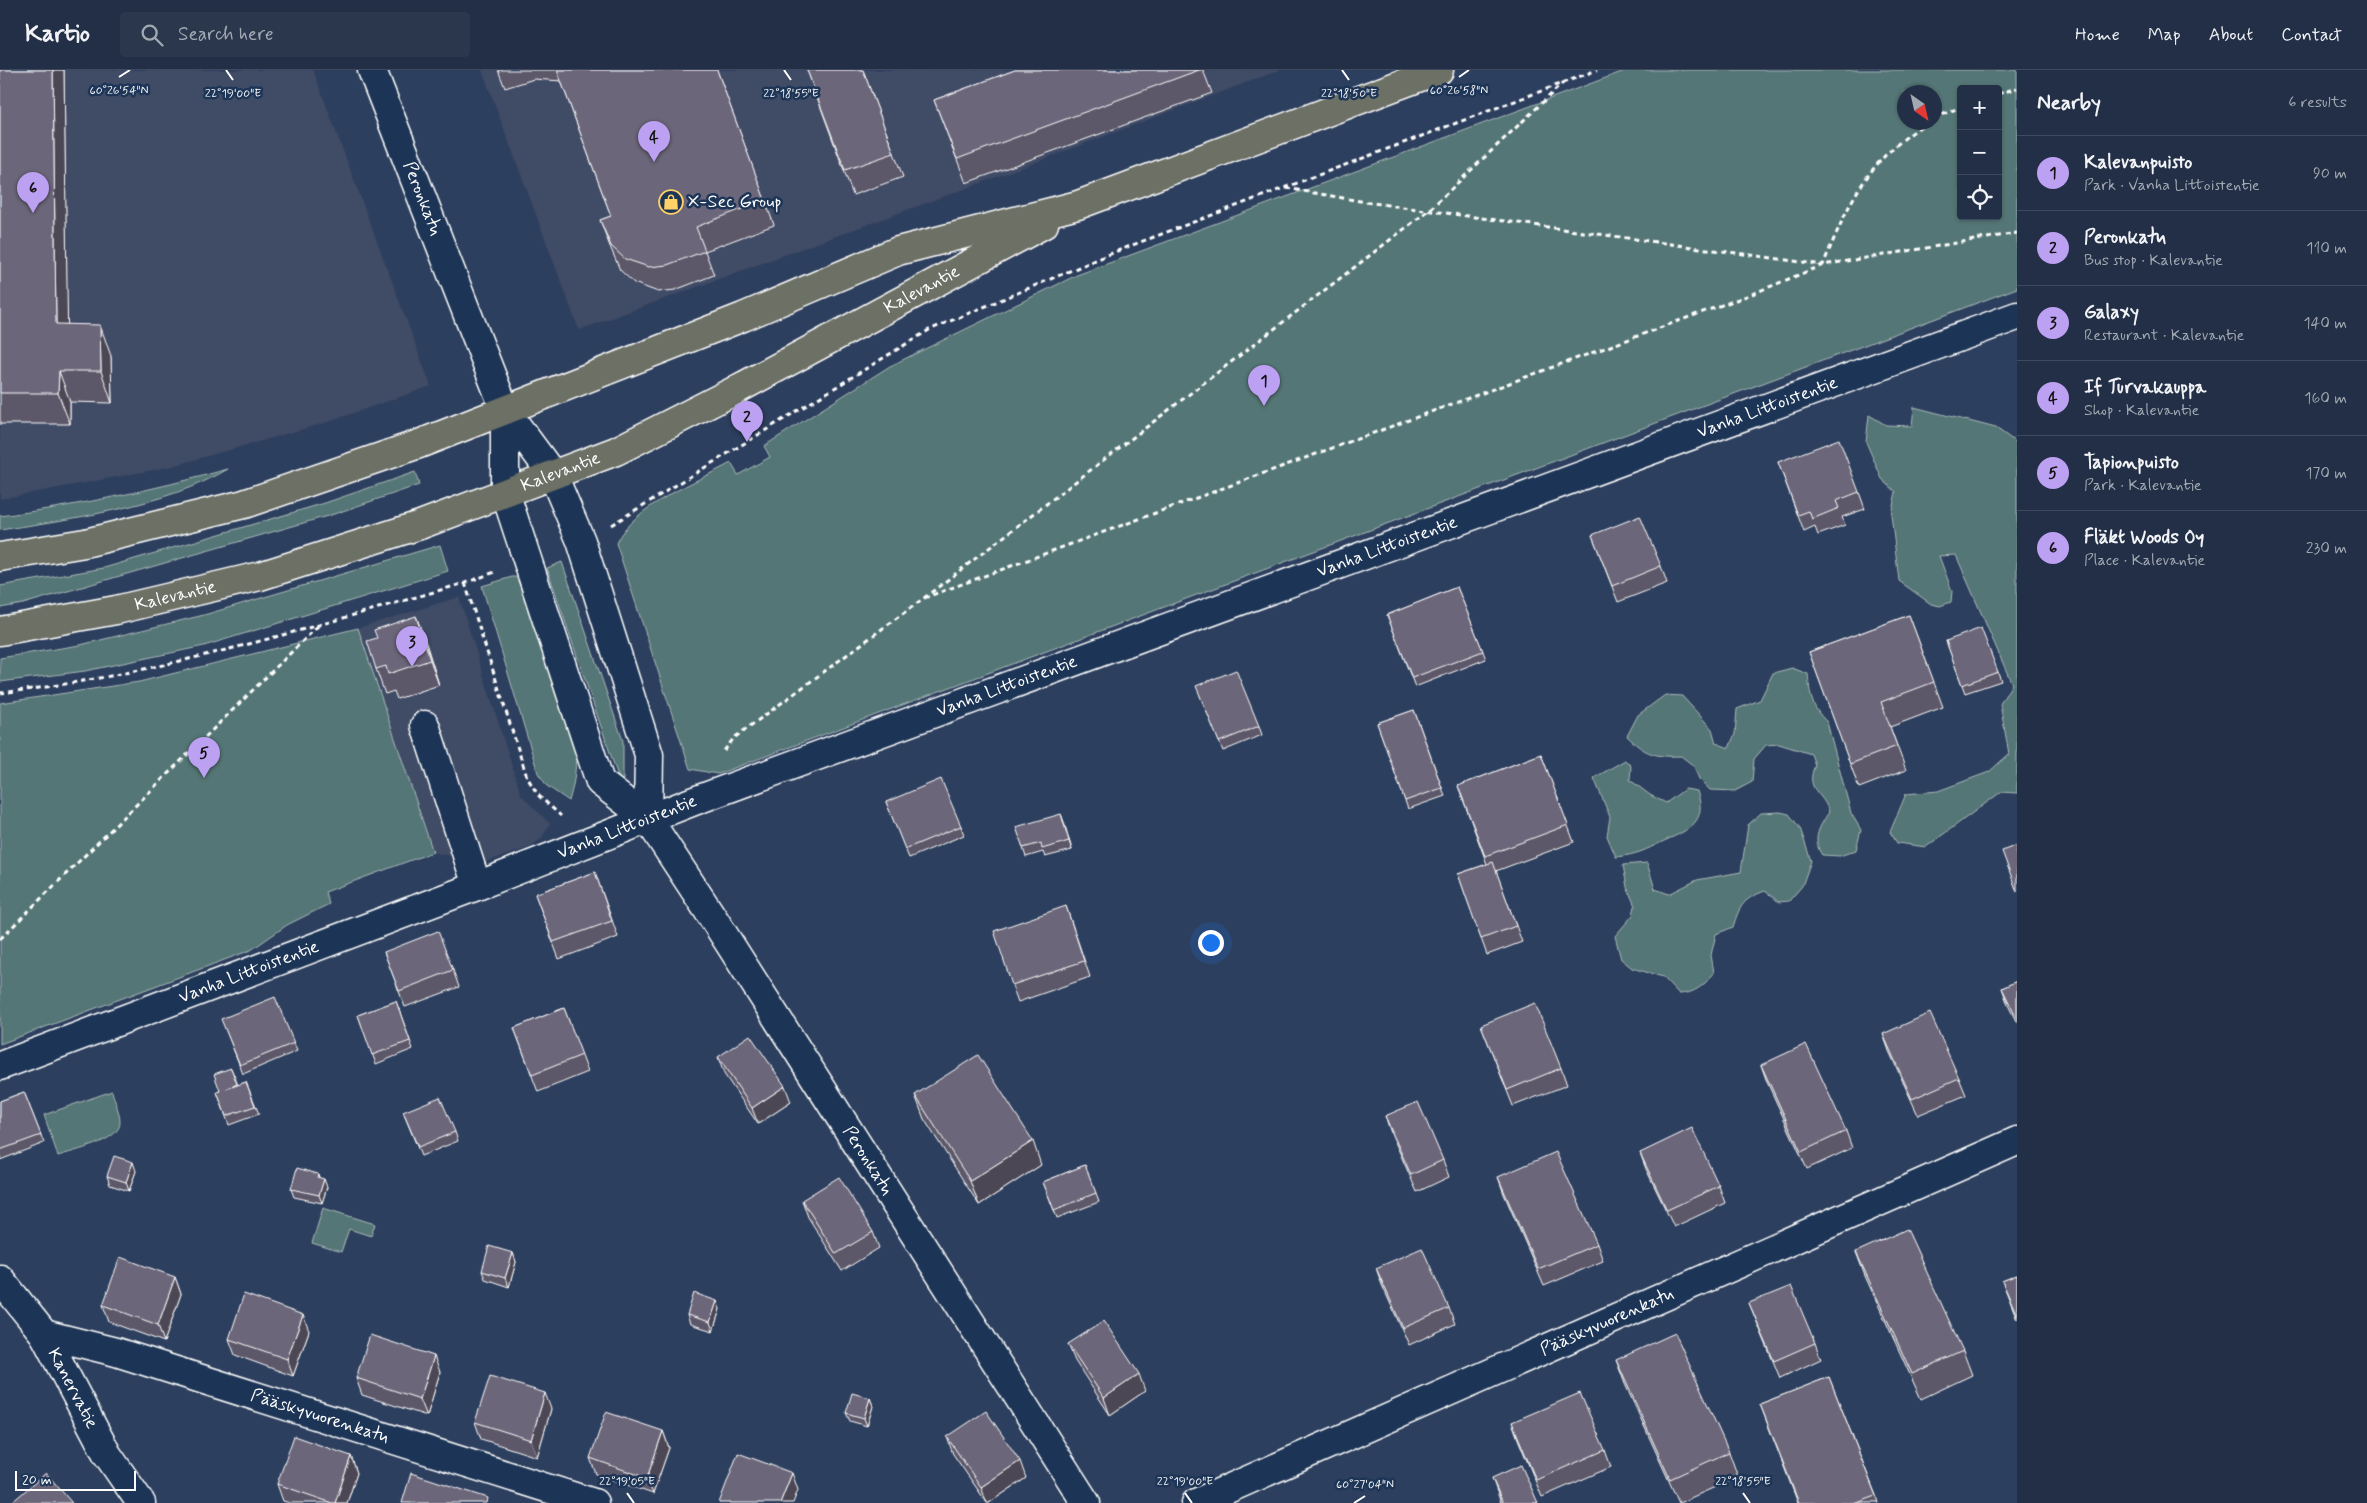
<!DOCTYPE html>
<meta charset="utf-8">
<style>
:root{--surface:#222f46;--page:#2a374d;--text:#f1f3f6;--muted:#a2a9b3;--line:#3f4a5f;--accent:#bca0f2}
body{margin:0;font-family:Mynerve,sans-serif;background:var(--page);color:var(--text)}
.controls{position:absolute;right:15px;top:15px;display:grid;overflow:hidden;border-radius:5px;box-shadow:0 1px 4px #0004}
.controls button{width:45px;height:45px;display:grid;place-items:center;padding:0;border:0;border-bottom:1px solid var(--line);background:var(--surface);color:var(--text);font:25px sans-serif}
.compass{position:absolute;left:1897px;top:15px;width:45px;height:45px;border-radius:50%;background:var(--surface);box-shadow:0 1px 4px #0004;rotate:146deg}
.scale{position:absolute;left:15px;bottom:12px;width:121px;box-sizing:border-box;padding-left:5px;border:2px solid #fff;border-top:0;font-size:14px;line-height:18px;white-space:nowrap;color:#fff;-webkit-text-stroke:4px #1d3557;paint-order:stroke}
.you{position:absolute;left:1210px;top:872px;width:18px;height:18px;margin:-12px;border:4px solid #fff;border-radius:50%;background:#1a73e8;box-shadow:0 0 0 8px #1a73e833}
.badge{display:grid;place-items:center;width:32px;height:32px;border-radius:50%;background:var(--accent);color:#111;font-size:16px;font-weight:700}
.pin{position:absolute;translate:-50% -41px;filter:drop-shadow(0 1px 2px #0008)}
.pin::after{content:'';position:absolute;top:26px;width:18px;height:15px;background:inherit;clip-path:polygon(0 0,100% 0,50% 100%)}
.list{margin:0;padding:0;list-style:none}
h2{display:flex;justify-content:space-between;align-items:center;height:65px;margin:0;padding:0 20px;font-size:21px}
h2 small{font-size:16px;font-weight:400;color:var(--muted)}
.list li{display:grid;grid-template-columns:32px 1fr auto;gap:15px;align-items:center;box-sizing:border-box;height:75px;padding:0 20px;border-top:1px solid var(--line)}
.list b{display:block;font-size:19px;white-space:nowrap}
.list p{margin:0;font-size:16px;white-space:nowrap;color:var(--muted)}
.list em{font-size:16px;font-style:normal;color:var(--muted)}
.icon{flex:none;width:28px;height:28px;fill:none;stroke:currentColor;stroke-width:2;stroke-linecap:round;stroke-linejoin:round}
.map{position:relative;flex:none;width:2017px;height:1433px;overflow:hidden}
header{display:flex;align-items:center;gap:30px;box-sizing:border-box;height:70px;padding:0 25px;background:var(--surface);border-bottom:1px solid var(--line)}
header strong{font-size:24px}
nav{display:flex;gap:28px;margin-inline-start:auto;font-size:18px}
.search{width:350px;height:45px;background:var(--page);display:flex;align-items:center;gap:12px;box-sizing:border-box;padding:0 18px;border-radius:5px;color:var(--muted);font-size:19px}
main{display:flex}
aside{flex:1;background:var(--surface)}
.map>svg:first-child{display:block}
</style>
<header>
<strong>Kartio</strong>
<div class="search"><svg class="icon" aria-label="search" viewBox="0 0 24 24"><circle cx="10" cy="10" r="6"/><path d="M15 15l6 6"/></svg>Search here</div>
<nav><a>Home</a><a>Map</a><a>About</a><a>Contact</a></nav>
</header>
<main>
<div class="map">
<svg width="2017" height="1433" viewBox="0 0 2017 1433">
<rect width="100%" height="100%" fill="#2d3f5e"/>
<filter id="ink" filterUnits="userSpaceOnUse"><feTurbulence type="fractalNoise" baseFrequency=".02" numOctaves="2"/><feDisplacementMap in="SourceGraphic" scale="10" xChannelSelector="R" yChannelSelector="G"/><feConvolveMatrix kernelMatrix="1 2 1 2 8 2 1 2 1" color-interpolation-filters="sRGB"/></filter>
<g filter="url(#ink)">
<g fill="#404b66">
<polygon points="0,0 313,0 431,316 328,352 169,397 0,429"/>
<polygon points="482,0 1280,0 970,117 579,260"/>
<polygon points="459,527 521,725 550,754 541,769 528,778 482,793 433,782 358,558"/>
</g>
<g fill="#547676" stroke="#aababa" fill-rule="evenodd">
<path d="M1627 0H2017V218L718 704 690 699 616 473C633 436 696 412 731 393L738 405 770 387 764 376 890 296 1077 205ZM1961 19H1998V146H1961ZM1904 22H1934V52H1904Z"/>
<polygon points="1914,337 1996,358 2017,373 2017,723 2001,722 1926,777 1897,773 1890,762 1906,724 1938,721 1989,702 2009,684 2000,634 2012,614 1956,485 1939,486 1952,521 1951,532 1940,536 1931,534 1899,511 1891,444 1896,422 1882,409 1866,372 1869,345 1886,355 1912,356"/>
<path d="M228 399C166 436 71 449 0 460V446C77 436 153 420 228 399Z"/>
<polygon points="415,402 419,415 331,445 23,534 0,538 0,516 104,498 325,433"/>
<polygon points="440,475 448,501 204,576 85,601 0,612 0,588 80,575 204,545"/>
<polygon points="562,492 623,671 623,711 620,712 547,498"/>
<path d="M512 507H516L520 515 575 673C577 694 575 711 569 731L547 716 538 703 484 523 482 516Z"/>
<polygon points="358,558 433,782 325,822 329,834 287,855 251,880 0,974 0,633 139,612"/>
<path d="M1792 598 1808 604C1810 625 1811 637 1827 652L1851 743 1861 760 1856 780 1840 786 1822 785C1811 769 1820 756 1829 742 1823 721 1804 721 1815 695L1811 684 1779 674 1766 675 1754 689 1752 712 1735 721 1710 720 1699 709 1694 696 1681 686C1655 687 1646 685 1627 666L1638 645 1665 625 1682 626 1712 659 1716 673 1729 678 1735 664 1737 639 1760 630 1773 603Z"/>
<path d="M1625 690 1631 696 1630 710 1650 725 1666 733 1685 719 1697 721C1708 752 1689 760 1664 771 1643 781 1639 784 1616 787L1607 766 1610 747 1594 708Z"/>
<path d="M1780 742 1789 744 1800 758 1811 791 1802 816 1789 831 1779 832 1765 821C1743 829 1740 835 1733 857L1716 864 1711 885 1714 903C1705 915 1694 924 1679 924L1663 907 1632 898 1621 889 1615 866 1633 845 1635 836 1627 817 1623 795 1647 793 1655 819 1669 824 1697 810 1741 802 1748 755 1761 743Z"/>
<path d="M112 1021C114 1030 120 1042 120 1052 121 1071 73 1081 58 1086L44 1045Z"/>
<polygon points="323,1138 375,1154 371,1166 349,1159 341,1182 312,1173"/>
</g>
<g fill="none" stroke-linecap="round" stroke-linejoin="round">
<g stroke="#fff" stroke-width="31">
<g id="minor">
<path id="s1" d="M372 0 505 340 553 405 581 471 649 685 648 749"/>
<path id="s2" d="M505 340V422L600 712 648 749 715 851 1086 1433"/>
<polyline points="425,655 477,816"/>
<path id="s3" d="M0 996 477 816 694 731 2017 246"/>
<path id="s4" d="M0 1209 44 1264 107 1384 141 1433"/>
<path id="s5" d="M44 1264 116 1282 594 1433"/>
<path id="s6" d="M1196 1433 2017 1071"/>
</g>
</g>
<g stroke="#fff" stroke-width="31">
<g id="major">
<polyline points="0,487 85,473 244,434 419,374 743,247 898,181 1078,135 1439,0"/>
<path id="s7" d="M0 561 116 540 260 506 420 455 616 381 734 321 1044 154"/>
</g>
</g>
<g stroke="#fff" stroke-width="3" stroke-dasharray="5 4" stroke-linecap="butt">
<polyline points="1998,24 2017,18"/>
<polyline points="1934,48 1961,37"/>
<path d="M1286 118 1366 132 1823 195C1850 130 1866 91 1928 52"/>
<polyline points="611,455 929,260 1122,179 1597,0"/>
<polyline points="465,513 527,707 538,725 561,746"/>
<polyline points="924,528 1752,224 1823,195 2017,163"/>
<path d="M0 623C159 605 311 557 465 513L495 502"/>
<polyline points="724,681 734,668 924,528 1429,140 1563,13"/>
<polyline points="0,869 320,554"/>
</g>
<use href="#minor" stroke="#1d3557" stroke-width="28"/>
<use href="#major" stroke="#6c7065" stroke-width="28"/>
</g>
<g fill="#5d5869" stroke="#fff">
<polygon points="0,0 64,0 67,254 111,286 112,333 70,332 70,354 0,354"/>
<polygon points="498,0 717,0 774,155 705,181 714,205 675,220 658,222 634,213 620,200 609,174 600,150 611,146 561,11 534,9 505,18"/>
<polygon points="807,0 863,0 903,107 853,125"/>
<polygon points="1015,0 1203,0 1212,23 966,113 934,30"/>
<polygon points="1778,392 1859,422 1865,439 1842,447 1845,455 1818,465 1815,457 1804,462"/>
<polygon points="1592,465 1661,496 1667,513 1618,532"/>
<polygon points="1457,517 1486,589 1415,617 1387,545"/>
<polygon points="1909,545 1943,637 1890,657 1906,700 1859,718 1809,582"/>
<polygon points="416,546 425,570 439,615 397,629 394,621 385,624 376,599 377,568"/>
<polygon points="1946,571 1998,602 2001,611 1965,623"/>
<polygon points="1200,625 1259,656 1262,665 1223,681"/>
<polygon points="1414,640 1445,726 1408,739 1377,653"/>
<polygon points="1541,684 1574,772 1496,801 1522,872 1487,885 1458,804 1487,794 1458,716"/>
<polygon points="886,732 961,756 964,765 909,788"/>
<polygon points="1061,744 1072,780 1045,787 1043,782 1026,787 1023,778"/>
<polygon points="595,802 618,867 559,889 535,824"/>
<polygon points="1066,836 1090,907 1018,932 1012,915"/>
<polygon points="384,882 453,900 459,917 405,937"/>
<polygon points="2017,911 2017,953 2008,935 2002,918"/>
<polygon points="396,931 413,979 376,994 358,945"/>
<polygon points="564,938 588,1002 538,1022 514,958"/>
<polygon points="1481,955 1561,998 1567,1015 1513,1036"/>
<polygon points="225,958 294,973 297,981 243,1004"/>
<polygon points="1883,964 1959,1008 1966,1025 1918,1045 1889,981"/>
<polygon points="718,987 791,1032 758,1054 724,1004"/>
<polygon points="1761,995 1846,1061 1852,1078 1807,1099 1767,1012"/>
<polygon points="231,998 238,1015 246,1012 259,1044 229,1055 217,1022 220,1021"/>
<polygon points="24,1022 44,1073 0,1090 0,1031"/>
<polygon points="915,1025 1041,1095 979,1135 924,1049"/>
<polygon points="403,1042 455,1062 458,1071 421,1086"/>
<polygon points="1385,1046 1443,1090 1449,1107 1417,1122 1391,1063"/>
<polygon points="1640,1083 1719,1116 1725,1133 1674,1157 1646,1099"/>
<polygon points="1085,1095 1099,1132 1057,1148 1043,1112"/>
<polygon points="136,1101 129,1121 110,1115 107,1106"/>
<polygon points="318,1104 319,1107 327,1117 322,1133 294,1127 291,1119"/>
<polygon points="1498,1107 1597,1174 1603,1191 1544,1216 1504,1124"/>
<polygon points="802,1130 873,1162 879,1178 842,1201 808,1147"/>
<polygon points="1856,1182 1963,1281 1972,1305 1921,1329 1865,1206"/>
<polygon points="513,1183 516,1192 509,1217 485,1209 482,1201"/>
<polygon points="1376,1198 1449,1238 1455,1254 1409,1275 1382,1215"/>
<polygon points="2017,1205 2017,1249 2002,1211"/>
<polygon points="175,1207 181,1224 164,1272 109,1252 103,1235"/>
<polygon points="1749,1233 1815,1273 1821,1289 1780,1308 1756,1250"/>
<polygon points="720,1239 713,1261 690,1254 687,1245"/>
<polygon points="309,1261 293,1306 235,1285 229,1269"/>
<polygon points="1068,1274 1145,1321 1110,1345 1075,1291"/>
<polygon points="1616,1290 1729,1382 1738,1407 1679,1433 1625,1314"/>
<polygon points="440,1302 427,1346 362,1325 356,1308"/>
<polygon points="1829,1307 1879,1433 1798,1433 1769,1358 1760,1334"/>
<polygon points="870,1328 873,1336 867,1356 850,1351 846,1343"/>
<polygon points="551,1339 537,1387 481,1369 475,1352"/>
<polygon points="1512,1352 1605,1380 1611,1397 1542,1427 1518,1369"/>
<polygon points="663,1361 669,1378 653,1424 596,1404 590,1388"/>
<polygon points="947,1367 1026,1408 989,1433 987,1433 953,1384"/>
<polygon points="351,1386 357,1403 347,1433 290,1433 283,1431 277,1414"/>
<polygon points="1492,1408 1538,1433 1501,1433"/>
</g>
<g fill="#4c4755" stroke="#fff">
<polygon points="53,0 64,0 68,286 56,254"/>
<polygon points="100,255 111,286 112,333 101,301"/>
<polygon points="59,301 70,332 70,354 58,323"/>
<polygon points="416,546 425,570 439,615 430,590"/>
<polygon points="1061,744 1064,752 1072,780 1069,771"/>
<polygon points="785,1016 791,1032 758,1054 752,1038"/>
<polygon points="1033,1071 1041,1095 979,1135 970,1111"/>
<polygon points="133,1092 136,1101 129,1121 126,1112"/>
<polygon points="324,1109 327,1117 322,1133 319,1125"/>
<polygon points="513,1183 516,1192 509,1217 505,1208"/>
<polygon points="175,1207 181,1224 164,1272 158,1255"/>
<polygon points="717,1231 720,1239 713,1261 710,1252"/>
<polygon points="303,1245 309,1261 293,1306 287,1289"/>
<polygon points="434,1286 440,1302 427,1346 420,1329"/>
<polygon points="1139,1304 1145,1321 1110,1345 1104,1328"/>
<polygon points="545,1323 551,1339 537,1387 531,1370"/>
<polygon points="870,1328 873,1336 867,1356 864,1348"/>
<polygon points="663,1361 669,1378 653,1424 647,1408"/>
<polygon points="351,1386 357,1403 347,1433 335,1433"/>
<polygon points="1020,1391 1026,1408 989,1433 987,1433 981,1417"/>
<polygon points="792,1403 798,1420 793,1433 780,1433"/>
</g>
<g fill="#6c667a" stroke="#fff">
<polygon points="0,0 53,0 56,254 100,255 101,301 59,301 58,323 0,323"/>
<polygon points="557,0 717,0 765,130 696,157 705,181 667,195 649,197 625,189 611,176 600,150 611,146"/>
<polygon points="807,0 863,0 894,83 845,100"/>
<polygon points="1015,0 1199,0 957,89 934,30"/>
<polygon points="1839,369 1859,422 1836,431 1839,438 1812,449 1809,441 1798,445 1778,392"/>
<polygon points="1640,446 1661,496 1612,516 1592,465"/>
<polygon points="1457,517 1483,581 1412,608 1387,545"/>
<polygon points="1909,545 1934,612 1881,632 1897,676 1850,694 1809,582"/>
<polygon points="416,546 430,590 388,604 386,596 376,599 367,571 377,568 374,560"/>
<polygon points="1981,558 1998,602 1962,615 1946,571"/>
<polygon points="1236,600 1259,656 1219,672 1196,616"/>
<polygon points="1414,640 1442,718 1405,731 1377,653"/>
<polygon points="1541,684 1568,755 1485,786 1458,716"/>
<polygon points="941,709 961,756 905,779 886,732"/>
<polygon points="1061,744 1069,771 1042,779 1041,773 1023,778 1016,757"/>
<polygon points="2017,775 2017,822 2002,781"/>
<polygon points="1493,792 1516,856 1481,869 1458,804"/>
<polygon points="595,802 612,851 553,872 535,824"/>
<polygon points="1066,836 1084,891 1012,915 994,861"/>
<polygon points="438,861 453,900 399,921 384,882"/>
<polygon points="2017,911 2017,949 2002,918"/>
<polygon points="275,927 294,973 240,995 221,949"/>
<polygon points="396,931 410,971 372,985 358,945"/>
<polygon points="1535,933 1561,998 1507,1020 1481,955"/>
<polygon points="564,938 582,985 532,1005 514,958"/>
<polygon points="1930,943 1959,1008 1912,1029 1883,964"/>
<polygon points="750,965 785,1016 752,1038 718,987"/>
<polygon points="1806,974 1846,1061 1801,1082 1761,995"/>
<polygon points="978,985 1033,1071 970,1111 915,1025"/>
<polygon points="231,998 237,1014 226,1019 246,1012 255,1036 226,1046 217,1022 220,1021 214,1004"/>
<polygon points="24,1022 41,1065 0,1080 0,1031"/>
<polygon points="440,1027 455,1062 418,1077 403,1042"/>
<polygon points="1418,1032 1443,1090 1411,1105 1385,1046"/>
<polygon points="1692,1058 1719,1116 1667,1140 1640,1083"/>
<polygon points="1556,1082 1597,1174 1538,1199 1498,1107"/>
<polygon points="114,1086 133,1092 126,1112 107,1106"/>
<polygon points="1085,1095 1096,1123 1054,1140 1043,1112"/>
<polygon points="297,1098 318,1104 317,1107 324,1109 319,1125 291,1119"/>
<polygon points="839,1107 873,1162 836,1184 802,1130"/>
<polygon points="1907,1159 1963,1281 1912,1304 1856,1182"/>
<polygon points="489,1176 513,1183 505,1208 482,1201"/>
<polygon points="1422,1178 1449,1238 1403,1258 1376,1198"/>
<polygon points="120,1187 175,1207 158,1255 103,1235"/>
<polygon points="2017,1205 2017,1245 2002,1211"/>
<polygon points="1791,1216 1815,1273 1774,1291 1749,1233"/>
<polygon points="694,1223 717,1231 710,1252 687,1245"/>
<polygon points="244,1224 303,1245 287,1289 229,1269"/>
<polygon points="1104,1251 1139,1304 1104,1328 1068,1274"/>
<polygon points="1675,1263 1729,1382 1670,1409 1616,1290"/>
<polygon points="370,1265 434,1286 420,1329 356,1308"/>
<polygon points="490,1306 545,1323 531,1370 475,1352"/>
<polygon points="1829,1307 1876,1426 1857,1433 1799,1433 1760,1334"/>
<polygon points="852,1323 870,1328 864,1348 846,1343"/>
<polygon points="1580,1323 1605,1380 1536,1410 1512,1352"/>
<polygon points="986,1341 1020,1391 981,1417 947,1367"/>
<polygon points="606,1342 663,1361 647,1408 590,1388"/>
<polygon points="294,1366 351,1386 335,1433 332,1433 277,1414"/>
<polygon points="738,1383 792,1403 780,1433 719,1433"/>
<polygon points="1521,1395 1538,1433 1503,1433 1492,1408"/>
<polygon points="46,1403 72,1433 11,1433"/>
<polygon points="411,1403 488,1428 487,1433 402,1433"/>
</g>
</g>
<path fill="none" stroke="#fff" stroke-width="2" d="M226 0 233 10M784 0 791 10M1342 0 1349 10M119 7 130 0M1459 7 1469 0M627 1423 634 1433M1185 1423 1192 1433M1743 1423 1750 1433M1354 1433 1365 1426"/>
<defs>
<g id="shop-ring" transform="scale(1.25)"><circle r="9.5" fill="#1d3557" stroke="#ffd166" stroke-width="1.5"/><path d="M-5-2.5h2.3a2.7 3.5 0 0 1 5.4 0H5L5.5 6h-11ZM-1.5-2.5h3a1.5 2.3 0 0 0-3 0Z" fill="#ffd166"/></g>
</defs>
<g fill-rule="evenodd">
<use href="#shop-ring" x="671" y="132"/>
</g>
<g text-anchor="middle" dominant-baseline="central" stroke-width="5" stroke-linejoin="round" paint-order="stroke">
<g font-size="18" fill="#fff" stroke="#1d3557">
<text stroke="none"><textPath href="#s1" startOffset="138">Peronkatu</textPath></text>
<text stroke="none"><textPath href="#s7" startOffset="989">Kalevantie</textPath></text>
<text stroke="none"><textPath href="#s3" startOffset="1886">Vanha Littoistentie</textPath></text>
<text stroke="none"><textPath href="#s7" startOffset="584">Kalevantie</textPath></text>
<text stroke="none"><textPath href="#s3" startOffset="1481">Vanha Littoistentie</textPath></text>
<text stroke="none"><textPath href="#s7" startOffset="179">Kalevantie</textPath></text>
<text stroke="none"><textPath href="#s3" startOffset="1076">Vanha Littoistentie</textPath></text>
<text stroke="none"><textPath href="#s3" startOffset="671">Vanha Littoistentie</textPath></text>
<text stroke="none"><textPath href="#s3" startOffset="266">Vanha Littoistentie</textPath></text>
<text stroke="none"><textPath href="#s2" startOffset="854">Peronkatu</textPath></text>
<text stroke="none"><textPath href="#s6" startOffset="449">Pääskyvuorenkatu</textPath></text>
<text stroke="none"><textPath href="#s4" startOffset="132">Kanervatie</textPath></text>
<text stroke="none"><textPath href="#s5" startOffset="288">Pääskyvuorenkatu</textPath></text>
</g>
<g font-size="18" fill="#fff" stroke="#1d3557" text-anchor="start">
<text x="688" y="132">X-Sec Group</text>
</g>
</g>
<g font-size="12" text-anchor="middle" fill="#fff" stroke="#1d3557" stroke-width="5" stroke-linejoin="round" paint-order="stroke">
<text x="119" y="24">60°26'54"N</text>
<text x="1459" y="24">60°26'58"N</text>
<text x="233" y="27">22°19'00"E</text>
<text x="791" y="27">22°18'55"E</text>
<text x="1349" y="27">22°18'50"E</text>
<text x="627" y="1415">22°19'05"E</text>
<text x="1185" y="1415">22°19'00"E</text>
<text x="1743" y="1415">22°18'55"E</text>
<text x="1365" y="1418">60°27'04"N</text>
</g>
</svg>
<div class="controls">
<button>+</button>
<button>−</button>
<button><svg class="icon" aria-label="locate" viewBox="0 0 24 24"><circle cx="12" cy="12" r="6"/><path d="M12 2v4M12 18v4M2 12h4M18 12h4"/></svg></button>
</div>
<svg class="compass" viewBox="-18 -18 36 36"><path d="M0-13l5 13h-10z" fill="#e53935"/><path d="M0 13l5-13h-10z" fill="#a2a9b3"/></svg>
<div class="scale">20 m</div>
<div class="you"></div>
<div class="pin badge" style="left:1264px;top:336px">1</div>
<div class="pin badge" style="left:747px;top:372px">2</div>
<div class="pin badge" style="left:412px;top:597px">3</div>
<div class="pin badge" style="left:654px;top:92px">4</div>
<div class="pin badge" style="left:204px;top:708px">5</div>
<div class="pin badge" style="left:33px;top:143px">6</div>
</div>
<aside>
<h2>Nearby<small>6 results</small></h2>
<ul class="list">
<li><span class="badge">1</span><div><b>Kalevanpuisto</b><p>Park · Vanha Littoistentie</p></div><em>90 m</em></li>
<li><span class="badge">2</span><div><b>Peronkatu</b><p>Bus stop · Kalevantie</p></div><em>110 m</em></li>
<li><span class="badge">3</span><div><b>Galaxy</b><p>Restaurant · Kalevantie</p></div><em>140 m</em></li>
<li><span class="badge">4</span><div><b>If Turvakauppa</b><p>Shop · Kalevantie</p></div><em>160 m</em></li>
<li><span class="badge">5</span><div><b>Tapionpuisto</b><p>Park · Kalevantie</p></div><em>170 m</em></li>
<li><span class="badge">6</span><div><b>Fläkt Woods Oy</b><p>Place · Kalevantie</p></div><em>230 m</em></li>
</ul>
</aside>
</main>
